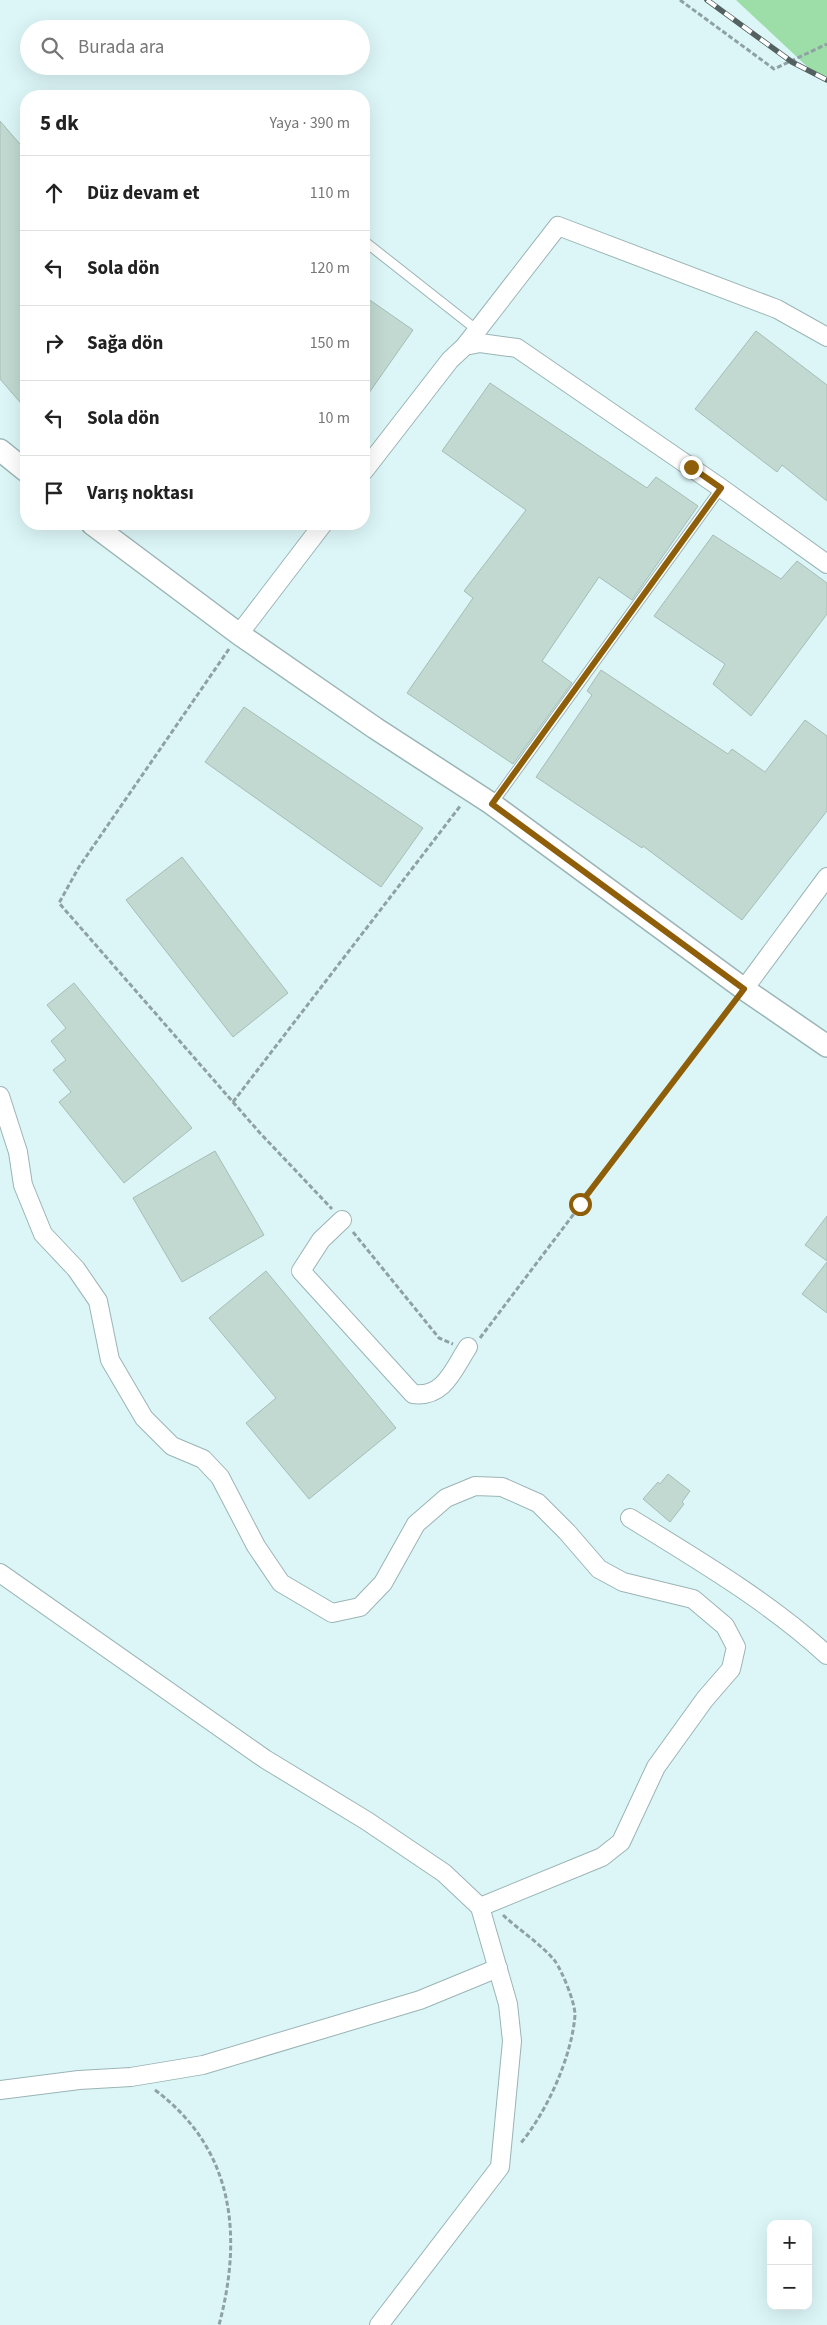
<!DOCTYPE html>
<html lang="tr">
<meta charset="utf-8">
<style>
:root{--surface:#fff;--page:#f6f6f6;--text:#222;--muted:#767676;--line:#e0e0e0}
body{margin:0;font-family:"Source Sans 3",sans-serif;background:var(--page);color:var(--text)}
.controls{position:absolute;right:15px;bottom:15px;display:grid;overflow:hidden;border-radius:10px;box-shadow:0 5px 20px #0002}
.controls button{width:45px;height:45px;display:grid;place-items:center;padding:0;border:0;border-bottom:1px solid var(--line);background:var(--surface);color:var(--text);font:25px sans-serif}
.stop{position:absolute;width:15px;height:15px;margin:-11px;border:4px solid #8e5e09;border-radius:50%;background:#fff}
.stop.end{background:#8e5e09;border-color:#fff;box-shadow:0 1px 5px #0008}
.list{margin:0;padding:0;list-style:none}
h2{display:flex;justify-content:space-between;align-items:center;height:65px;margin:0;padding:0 20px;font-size:21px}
h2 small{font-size:16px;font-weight:400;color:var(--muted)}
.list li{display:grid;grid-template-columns:32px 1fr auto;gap:15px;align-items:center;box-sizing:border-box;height:75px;padding:0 20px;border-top:1px solid var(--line)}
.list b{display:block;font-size:19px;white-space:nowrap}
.list em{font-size:16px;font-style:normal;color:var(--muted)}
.icon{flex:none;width:28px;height:28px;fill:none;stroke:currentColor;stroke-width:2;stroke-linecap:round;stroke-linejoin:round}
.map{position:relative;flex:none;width:827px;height:2325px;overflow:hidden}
.search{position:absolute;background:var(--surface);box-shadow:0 5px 20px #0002;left:20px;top:20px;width:350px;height:55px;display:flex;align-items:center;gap:12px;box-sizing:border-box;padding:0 18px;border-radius:28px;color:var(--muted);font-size:19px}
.panel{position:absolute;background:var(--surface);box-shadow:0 5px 20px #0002;left:20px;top:90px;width:350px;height:440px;border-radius:20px}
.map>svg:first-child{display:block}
</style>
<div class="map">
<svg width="827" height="2325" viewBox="0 0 827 2325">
<rect width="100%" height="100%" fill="#dcf6f7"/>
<polygon fill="#9ddda8" points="736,0 827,0 827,79 814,73"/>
<g fill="#c1d9d1" stroke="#a6bdb6">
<polygon points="0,121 26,151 26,409 0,379"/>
<polygon points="364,296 413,330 364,400"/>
<polygon points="756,331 827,385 827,501 782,465 777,472 695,409"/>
<polygon points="490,383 647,488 656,477 698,506 632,600 599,577 542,661 572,683 513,764 407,693 473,598 464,591 526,510 442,451"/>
<polygon points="713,535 781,579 797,561 827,583 827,614 751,716 713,684 725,664 654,616"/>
<polygon points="601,670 728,754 732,749 765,772 805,720 827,736 827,811 742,920 643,846 642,848 536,777 592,695 587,691"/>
<polygon points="244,707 423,828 381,887 205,762"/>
<polygon points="182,857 288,993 233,1037 126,900"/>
<polygon points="74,983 192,1128 124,1183 59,1102 71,1092 53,1070 66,1060 51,1041 66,1028 47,1005"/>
<polygon points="215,1151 264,1235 182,1282 133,1198"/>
<polygon points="827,1216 827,1261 805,1245"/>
<polygon points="827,1262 827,1313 802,1294"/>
<polygon points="266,1271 396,1428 309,1499 246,1423 276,1398 209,1318"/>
<polygon points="668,1474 690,1491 682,1502 684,1504 670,1522 643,1499 658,1482 660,1484"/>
</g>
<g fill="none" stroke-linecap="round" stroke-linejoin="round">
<g stroke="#9bb4b5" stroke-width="11">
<g id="service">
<polyline points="364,241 477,330"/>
<polyline points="493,803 721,488"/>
</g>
</g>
<g stroke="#9bb4b5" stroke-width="20">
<g id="minor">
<polyline points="465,346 558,226 777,309 827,337"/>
<polyline points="364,471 450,360 465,346 480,343 517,348 721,488 827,564"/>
<polyline points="239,634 323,524"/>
<polyline points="744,989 827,877"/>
<polyline points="0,1096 18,1152 23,1185 43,1234 76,1269 98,1301 110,1360 144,1418 172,1446 203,1459 220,1477 256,1546 281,1583 332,1613 360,1607 383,1583 416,1524 446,1498 475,1486 502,1487 538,1503 567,1532 599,1569 623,1582 693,1599 725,1626 736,1647 731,1669 705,1699 656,1767 621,1842 602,1857 480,1907"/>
<path d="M342 1220 321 1240 301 1271 413 1394C444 1398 453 1370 468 1347"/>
<path d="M630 1518C698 1560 768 1601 827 1655"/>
<polyline points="0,1573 265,1759 367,1821 444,1873 480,1907 508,2004 512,2041 500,2167 379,2325"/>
<polyline points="0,2090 79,2080 131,2077 203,2065 420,2000 498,1968"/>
</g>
</g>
<g stroke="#9bb4b5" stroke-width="24">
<g id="tertiary">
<polyline points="0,450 26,471"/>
<polyline points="92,524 239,634 375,728 492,804 744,989 827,1046"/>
</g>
</g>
<g stroke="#8fa2a3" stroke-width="3" stroke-dasharray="5 2.5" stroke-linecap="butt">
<polyline points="680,0 774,69 827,44"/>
<polyline points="229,649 79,867 59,903 260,1133 332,1209"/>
<polyline points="233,1102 461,805"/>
<polyline points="353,1232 439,1338 453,1344"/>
<polyline points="480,1338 734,1002"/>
<path d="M503 1915C519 1930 541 1944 555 1961 562 1971 575 2002 575 2015 572 2056 547 2112 520 2144"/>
<path d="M155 2090C234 2149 243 2235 219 2325"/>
</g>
<use href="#service" stroke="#fff" stroke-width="9"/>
<use href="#minor" stroke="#fff" stroke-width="18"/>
<use href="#tertiary" stroke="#fff" stroke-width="21"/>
<g stroke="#536161" stroke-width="5.5">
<polyline id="rail" points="707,0 792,62 827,80"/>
</g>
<use href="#rail" stroke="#fff" stroke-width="4" stroke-dasharray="11" stroke-linecap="butt"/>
</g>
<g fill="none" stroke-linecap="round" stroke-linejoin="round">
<polyline stroke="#8e5e09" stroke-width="6" points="580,1204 744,989 492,804 721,488 691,467"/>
</g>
</svg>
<div class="controls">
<button>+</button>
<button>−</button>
</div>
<div class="stop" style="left:580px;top:1204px"></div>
<div class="stop end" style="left:691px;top:467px"></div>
<div class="search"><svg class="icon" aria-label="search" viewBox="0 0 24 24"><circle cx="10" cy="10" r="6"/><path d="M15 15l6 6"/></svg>Burada ara</div>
<section class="panel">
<h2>5 dk<small>Yaya · 390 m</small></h2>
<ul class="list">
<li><svg class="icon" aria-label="ahead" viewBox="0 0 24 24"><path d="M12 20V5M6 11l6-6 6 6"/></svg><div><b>Düz devam et</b></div><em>110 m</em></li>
<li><svg class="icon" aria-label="left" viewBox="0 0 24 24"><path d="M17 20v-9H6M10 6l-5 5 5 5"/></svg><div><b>Sola dön</b></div><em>120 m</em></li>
<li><svg class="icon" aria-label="right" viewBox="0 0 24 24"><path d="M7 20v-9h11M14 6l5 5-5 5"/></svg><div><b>Sağa dön</b></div><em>150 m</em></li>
<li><svg class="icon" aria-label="left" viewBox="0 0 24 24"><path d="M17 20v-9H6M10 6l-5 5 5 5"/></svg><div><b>Sola dön</b></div><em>10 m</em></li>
<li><svg class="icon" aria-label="arrive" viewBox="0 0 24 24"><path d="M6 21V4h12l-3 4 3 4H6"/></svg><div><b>Varış noktası</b></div></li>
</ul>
</section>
</div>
